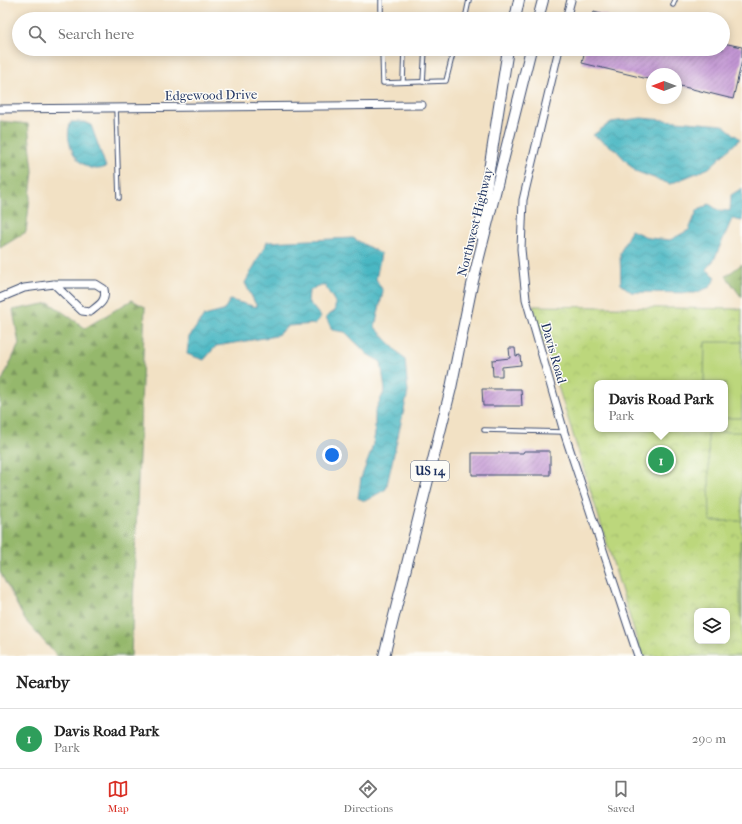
<!DOCTYPE html>
<style>
:root{--surface:#fff;--page:#f2f2f2;--text:#222;--muted:#767676;--line:#e0e0e0;--accent:#d93025}
body{margin:0;font-family:"IM FELL French Canon",serif;background:var(--page);color:var(--text)}
.controls{position:absolute;right:12px;bottom:12px;display:grid;overflow:hidden;border-radius:8px;box-shadow:0 2px 10px #0003}
.controls button{width:36px;height:36px;display:grid;place-items:center;padding:0;border:0;border-bottom:1px solid var(--line);background:var(--surface);color:var(--text);font:20px sans-serif}
.compass{position:absolute;left:646px;top:68px;width:36px;height:36px;border-radius:50%;background:var(--surface);box-shadow:0 2px 10px #0003;rotate:270deg}
.you{position:absolute;left:332px;top:455px;width:14px;height:14px;margin:-10px;border:3px solid #fff;border-radius:50%;background:#1a73e8;box-shadow:0 0 0 6px #1a73e833}
.badge{display:grid;place-items:center;width:26px;height:26px;border-radius:50%;background:var(--accent);color:#fff;font-size:13px;font-weight:700}
.pin{position:absolute;translate:-50% -50%;border:2px solid #fff;box-shadow:0 1px 4px #0006}
.popup{position:absolute;left:594px;top:380px;width:134px;height:52px;box-sizing:border-box;display:grid;place-content:center;border-radius:8px;background:var(--surface);filter:drop-shadow(0 1px 3px #0005);font-size:13px;white-space:nowrap;color:var(--muted)}
.popup b{font-size:15px;color:var(--text)}
.popup::after{content:'';position:absolute;left:50%;top:100%;margin-left:-8px;border:8px solid transparent;border-top-color:var(--surface)}
.list{margin:0;padding:0;list-style:none}
h2{display:flex;justify-content:space-between;align-items:center;height:52px;margin:0;padding:0 16px;font-size:17px}
h2 small{font-size:13px;font-weight:400;color:var(--muted)}
.list li{display:grid;grid-template-columns:26px 1fr auto;gap:12px;align-items:center;box-sizing:border-box;height:60px;padding:0 16px;border-top:1px solid var(--line)}
.list b{display:block;font-size:15px;white-space:nowrap}
.list p{margin:0;font-size:13px;white-space:nowrap;color:var(--muted)}
.list em{font-size:13px;font-style:normal;color:var(--muted)}
.icon{flex:none;width:22px;height:22px;fill:none;stroke:currentColor;stroke-width:2;stroke-linecap:round;stroke-linejoin:round}
.map{position:relative;flex:none;width:742px;height:656px;overflow:hidden}
.search{position:absolute;background:var(--surface);box-shadow:0 2px 10px #0003;left:12px;right:12px;top:12px;height:44px;display:flex;align-items:center;gap:10px;box-sizing:border-box;padding:0 14px;border-radius:22px;color:var(--muted);font-size:15px}
.sheet{height:112px;background:var(--surface)}
nav{display:flex;justify-content:space-around;align-items:center;box-sizing:border-box;height:56px;border-top:1px solid var(--line);background:var(--surface);font-size:11px;color:var(--muted)}
nav a{display:grid;justify-items:center;gap:2px}
nav .on{color:var(--accent)}
.map>svg:first-child{display:block}
</style>
<div class="map">
<svg width="742" height="656" viewBox="0 0 742 656">
<defs>
<pattern id="forest-firs" width="22" height="20" patternUnits="userSpaceOnUse"><rect width="22" height="20" fill="#95b86c"/><path d="M5 1l3.5 6h-7zM16 11l3.5 6h-7z" fill="#79965c"/></pattern>
<pattern id="park-crowns" width="20" height="18" patternUnits="userSpaceOnUse"><rect width="20" height="18" fill="#bcd77c"/><path d="M2 6a3 3 0 1 1 6 0M12 15a3 3 0 1 1 6 0" fill="none" stroke="#a1b96e"/></pattern>
<pattern id="water-waves" width="16" height="10" patternUnits="userSpaceOnUse"><rect width="16" height="10" fill="#49b7c3"/><path d="M0 5q4-4 8 0t8 0" fill="none" stroke="#3c95a2"/></pattern>
<pattern id="building-hatch" width="6" height="6" patternUnits="userSpaceOnUse"><rect width="6" height="6" fill="#c396d4"/><path d="M-1 1l2-2M0 6l6-6M5 7l2-2" fill="none" stroke="#9e7baf"/></pattern>
</defs>
<rect width="100%" height="100%" fill="#fdfcf7"/>
<filter id="ink" filterUnits="userSpaceOnUse"><feTurbulence type="fractalNoise" baseFrequency=".025" numOctaves="2"/><feDisplacementMap in="SourceGraphic" scale="8" xChannelSelector="R" yChannelSelector="G"/><feConvolveMatrix kernelMatrix="1 2 1 2 8 2 1 2 1" color-interpolation-filters="sRGB"/></filter>
<filter id="wash" filterUnits="userSpaceOnUse"><feTurbulence type="fractalNoise" baseFrequency=".012" numOctaves="4" result="noise"/><feDisplacementMap in="SourceGraphic" scale="16" xChannelSelector="R" yChannelSelector="G"/><feGaussianBlur stdDeviation="0.9" result="paint"/><feColorMatrix in="noise" values="0 0 0 0 0 0 0 0 0 0 0 0 0 0 0 0 0 1.4 0 .05"/><feComposite in="paint" operator="in"/></filter>
<g filter="url(#wash)">
<rect width="100%" height="100%" fill="#f2e1c4"/>
<g fill="url(#forest-firs)" stroke="#587465">
<polygon points="0,121 28,124 33,171 26,232 0,248"/>
<polygon points="742,264 742,298 726,276"/>
<polygon points="132,300 145,307 131,656 57,656 25,620 0,572 0,385 19,344 13,310 50,303 85,328"/>
</g>
<path fill="url(#park-crowns)" stroke="#6c836d" fill-rule="evenodd" d="M533 306 742 309V656H642ZM597 383H725V429H597ZM697 611H727V641H697Z"/>
<g fill="#bcd77c" stroke="#6c836d">
<polygon points="705,342 742,342 742,418 725,418 725,383 704,383"/>
<polygon points="708,432 742,432 742,521 710,521"/>
<rect x="740" y="541" width="2" height="76"/>
</g>
<g fill="url(#water-waves)" stroke="#327390">
<polygon points="641,118 723,125 740,139 709,168 670,184 635,171 616,150 593,135 611,122"/>
<path d="M71 122H84L91 125 106 167C81 178 61 142 71 122Z"/>
<polygon points="742,188 742,221 732,219 714,260 706,269 716,277 710,287 695,293 631,292 621,284 620,253 631,230 649,238 670,240 689,230 697,211 709,204 718,210 730,211 731,195"/>
<polygon points="353,238 381,254 376,279 383,291 375,327 405,360 408,392 386,489 365,501 358,498 361,478 371,452 375,434 375,411 385,390 381,362 367,354 345,332 332,330 326,317 335,311 335,302 325,286 317,286 309,292 308,301 321,317 315,324 288,326 276,336 216,346 204,360 187,354 189,337 204,316 223,311 230,300 257,307 245,283 267,242"/>
</g>
<g id="blocks">
<g fill="url(#building-hatch)">
<polygon points="594,12 611,17 611,19 592,19"/>
<polygon points="723,43 742,47 742,60 733,99 676,85 676,74 652,74 652,80 582,63 585,49 723,49"/>
<polygon points="509,348 515,348 516,356 520,355 521,365 502,367 502,376 493,376 492,360 510,358"/>
<polygon points="482,389 521,389 522,406 483,406"/>
<polygon points="524,451 550,451 550,475 472,475 472,453 523,453"/>
</g>
</g>
</g>
<g filter="url(#ink)">
<use href="#blocks" fill-opacity="0" stroke="#3b4a6d" stroke-width="1"/>
<g fill="none" stroke-linecap="round" stroke-linejoin="round">
<g stroke="#3b4a6d" stroke-width="5.5">
<g id="lane">
<polyline points="381,0 381,19"/>
<polyline points="673,5 675,0"/>
<polyline points="465,19 469,0"/>
<polyline points="382,49 383,83 446,81 454,49"/>
<polyline points="403,82 404,49"/>
<polyline points="423,82 425,49"/>
<polyline points="116,108 119,198"/>
<polyline points="484,430 563,432"/>
</g>
</g>
<g stroke="#3b4a6d" stroke-width="9">
<g id="street">
<polyline points="566,19 571,0"/>
<polyline points="559,49 523,200 521,249 526,299 564,432 638,656"/>
<polyline points="0,109 422,105"/>
<path d="M0 298 24 288 54 284H96L104 289C107 301 99 305 90 312L82 311 54 284"/>
</g>
</g>
<g stroke="#3b4a6d" stroke-width="12">
<g id="primary">
<polyline points="515,19 519,0"/>
<polyline points="538,19 543,0"/>
<polyline points="479,234 508,49"/>
<polyline points="384,656 451,388 472,285 531,49"/>
</g>
</g>
<use href="#lane" stroke="#fff" stroke-width="3.5"/>
<use href="#street" stroke="#fff" stroke-width="7"/>
<use href="#primary" stroke="#fff" stroke-width="10"/>
</g>
</g>
<g text-anchor="middle" dominant-baseline="central" stroke-width="3" stroke-linejoin="round" paint-order="stroke">
<rect fill="#fdfcf7" stroke="#5f6c8c" stroke-width="1" x="411" y="461" width="38" height="20" rx="3"/>
<g font-size="12" font-weight="bold" fill="#1b2f5e">
<text x="430" y="471">US 14</text>
</g>
<g font-size="13" fill="#1b2f5e" stroke="#fdfcf7">
<text transform="translate(211 95) rotate(-1)">Edgewood Drive</text>
<text transform="translate(475 222) rotate(-76)">Northwest Highway</text>
<text transform="translate(554 353) rotate(74)">Davis Road</text>
</g>
</g>
</svg>
<div class="controls">
<button><svg class="icon" aria-label="layers" viewBox="0 0 24 24"><path d="M12 4l9 5-9 5-9-5zM3 14l9 5 9-5"/></svg></button>
</div>
<svg class="compass" viewBox="-18 -18 36 36"><path d="M0-13l5 13h-10z" fill="#e53935"/><path d="M0 13l5-13h-10z" fill="#767676"/></svg>
<div class="you"></div>
<div class="pin badge" style="left:661px;top:460px;background:#2e9e5b">1</div>
<div class="popup"><b>Davis Road Park</b>Park</div>
<div class="search"><svg class="icon" aria-label="search" viewBox="0 0 24 24"><circle cx="10" cy="10" r="6"/><path d="M15 15l6 6"/></svg>Search here</div>
</div>
<section class="sheet">
<h2>Nearby<small></small></h2>
<ul class="list">
<li><span class="badge" style="background:#2e9e5b">1</span><div><b>Davis Road Park</b><p>Park</p></div><em>290 m</em></li>
</ul>
</section>
<nav>
<a class="on"><svg class="icon" aria-label="map" viewBox="0 0 24 24"><path d="M3 6l6-2 6 2 6-2v14l-6 2-6-2-6 2zM9 4v14M15 6v14"/></svg>Map</a>
<a><svg class="icon" aria-label="directions" viewBox="0 0 24 24"><path d="M12 3l9 9-9 9-9-9zM9 14v-3h6M13 9l2 2-2 2"/></svg>Directions</a>
<a><svg class="icon" aria-label="saved" viewBox="0 0 24 24"><path d="M7 4h10v16l-5-4-5 4z"/></svg>Saved</a>
</nav>
